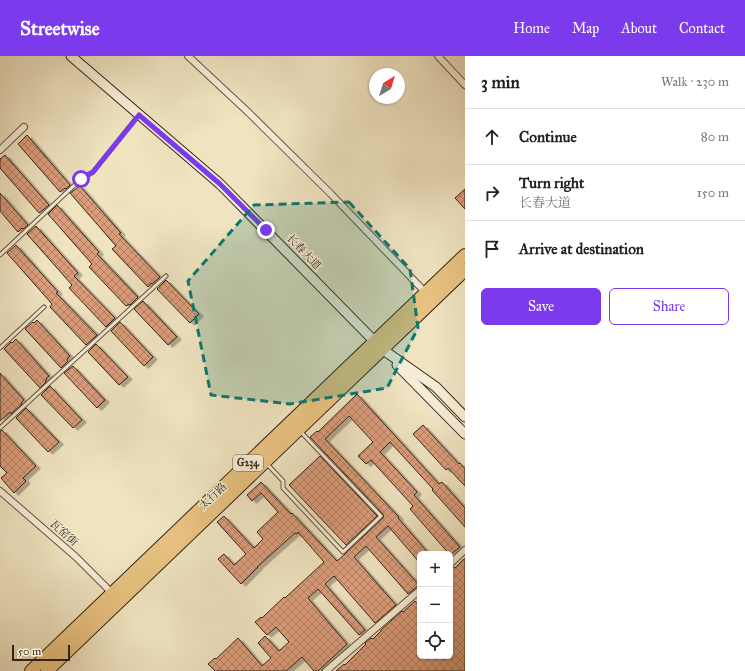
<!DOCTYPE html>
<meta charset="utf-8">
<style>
:root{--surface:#fff;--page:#f6f6f6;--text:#222;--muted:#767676;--line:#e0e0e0;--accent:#7c3aed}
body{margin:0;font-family:"IM FELL Great Primer","Noto Serif SC",serif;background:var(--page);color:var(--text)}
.controls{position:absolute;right:12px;bottom:12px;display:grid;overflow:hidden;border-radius:6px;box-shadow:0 1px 3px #0004}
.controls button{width:36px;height:36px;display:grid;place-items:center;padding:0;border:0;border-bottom:1px solid var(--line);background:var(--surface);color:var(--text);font:20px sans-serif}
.compass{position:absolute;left:369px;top:12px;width:36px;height:36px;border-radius:50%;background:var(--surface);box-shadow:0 1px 3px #0004;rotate:38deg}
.scale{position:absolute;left:12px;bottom:10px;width:58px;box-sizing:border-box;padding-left:4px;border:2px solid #362417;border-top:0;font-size:11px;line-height:14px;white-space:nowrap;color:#362417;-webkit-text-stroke:3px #f5edd6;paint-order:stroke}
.stop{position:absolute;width:12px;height:12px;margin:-9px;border:3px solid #7c3aed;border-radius:50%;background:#fff}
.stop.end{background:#7c3aed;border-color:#fff;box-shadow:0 1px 4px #0008}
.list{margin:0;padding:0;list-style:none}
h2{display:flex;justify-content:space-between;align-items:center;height:52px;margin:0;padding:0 16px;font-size:17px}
h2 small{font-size:13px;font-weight:400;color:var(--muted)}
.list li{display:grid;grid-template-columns:26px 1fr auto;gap:12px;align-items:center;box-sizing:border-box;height:56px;padding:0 16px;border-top:1px solid var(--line)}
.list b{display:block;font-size:15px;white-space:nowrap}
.list p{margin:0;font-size:13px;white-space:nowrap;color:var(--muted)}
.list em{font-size:13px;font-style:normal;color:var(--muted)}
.actions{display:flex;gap:8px;padding:12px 16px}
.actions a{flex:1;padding:9px 0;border:1px solid var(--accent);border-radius:6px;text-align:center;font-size:14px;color:var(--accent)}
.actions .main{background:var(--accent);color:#fff}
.icon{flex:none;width:22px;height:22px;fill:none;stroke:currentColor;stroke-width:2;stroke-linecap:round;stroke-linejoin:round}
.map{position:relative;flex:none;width:465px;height:615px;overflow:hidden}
header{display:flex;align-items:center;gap:24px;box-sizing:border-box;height:56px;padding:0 20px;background:var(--accent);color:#fff}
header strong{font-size:19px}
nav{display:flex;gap:22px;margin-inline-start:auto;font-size:14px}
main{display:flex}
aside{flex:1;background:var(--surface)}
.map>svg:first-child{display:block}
</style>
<header>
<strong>Streetwise</strong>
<nav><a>Home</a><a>Map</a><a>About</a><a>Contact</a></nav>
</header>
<main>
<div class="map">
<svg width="465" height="615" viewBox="0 0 465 615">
<defs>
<pattern id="building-cross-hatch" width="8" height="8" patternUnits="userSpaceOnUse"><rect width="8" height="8" fill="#db9c7a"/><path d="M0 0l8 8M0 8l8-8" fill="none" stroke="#b27f63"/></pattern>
<filter id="shadow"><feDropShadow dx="4.5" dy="2.5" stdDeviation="0" flood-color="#0004"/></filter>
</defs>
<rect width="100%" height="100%" fill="#efe3c0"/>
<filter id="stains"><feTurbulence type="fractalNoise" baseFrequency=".005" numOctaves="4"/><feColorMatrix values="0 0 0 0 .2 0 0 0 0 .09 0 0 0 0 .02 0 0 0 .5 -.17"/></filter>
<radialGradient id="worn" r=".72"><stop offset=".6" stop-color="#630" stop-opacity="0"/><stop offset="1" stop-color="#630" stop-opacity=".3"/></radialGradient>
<g fill="url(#building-cross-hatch)" stroke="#362417" filter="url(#shadow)">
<polygon points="27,79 70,129 66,133 65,132 60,136 18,88"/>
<polygon points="5,99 49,149 39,157 0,112 0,103"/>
<polygon points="80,130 121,177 119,178 160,221 152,228 151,227 148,231 112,193 116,190 70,137"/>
<polygon points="465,133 465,153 455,142"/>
<polygon points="0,137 28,169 23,173 22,172 18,176 0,155"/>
<polygon points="57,149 99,196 97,198 138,241 130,249 129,248 126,250 89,211 92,208 48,158"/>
<polygon points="36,170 78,217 74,220 115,262 106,271 69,232 72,229 27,178"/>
<polygon points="16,189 58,236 56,237 97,279 86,289 50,251 52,248 7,197"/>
<polygon points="166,224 199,258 190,267 157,233"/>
<polygon points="143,245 177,281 168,289 134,253"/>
<polygon points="37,264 70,300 67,303 68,305 61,312 25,273 33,266 34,267"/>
<polygon points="120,266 153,301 144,310 111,275"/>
<polygon points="16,283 49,320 46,323 47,324 45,325 46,326 40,332 4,293 11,286 12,287"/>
<polygon points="96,288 128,321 119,329 88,296"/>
<polygon points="73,310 105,344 97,352 64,317"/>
<polygon points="0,317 24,344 21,347 22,348 11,358 10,356 0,365"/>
<polygon points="50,330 82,364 73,372 41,339"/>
<polygon points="357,338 439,428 442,426 465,452 465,471 432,434 433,433 390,386 380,396 417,436 414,439 460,491 450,499 410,453 413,450 371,404 366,408 358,400 373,386 349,360 325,383 399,461 398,462 429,498 420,498 420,507 388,470 376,481 419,529 408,538 366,490 354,501 396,549 375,567 334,520 325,528 365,574 359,579 318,533 308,542 347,588 318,615 314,615 302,601 286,615 215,615 208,608 215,602 216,603 238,582 262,610 271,602 258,587 265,580 279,595 289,586 276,571 267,579 255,566 261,561 262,562 284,541 285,542 324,506 298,476 297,478 295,477 257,511 258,511 241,528 218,503 224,498 234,509 246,498 217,466 224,460 254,492 263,483 257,476 278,456 261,437 252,445 247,439 261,426 291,458 292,457 337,505 345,498 384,461 383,458 310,381 317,375 318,376"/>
<polygon points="26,352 59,386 48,396 16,362"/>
<polygon points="423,369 459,408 460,407 465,413 465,430 448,412 446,414 413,378"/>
<polygon points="2,374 36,410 23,422 26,425 14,437 1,422 7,417 0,410 0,375"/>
<polygon points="320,400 377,460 346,489 289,429"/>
<polygon points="465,502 465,615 336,615 344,608 345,609 366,588 365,587 371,582 373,583 381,575 381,574 402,555 403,556 415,545 420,551 420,600 450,600 450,514 453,511 455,512"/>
</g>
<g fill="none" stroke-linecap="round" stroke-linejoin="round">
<g stroke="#645441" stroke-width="5">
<g id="lane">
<polyline points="0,199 81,123 93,116 138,60"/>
<polyline points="0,292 44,251"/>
<polyline points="0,372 166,220"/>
<polyline points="267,408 283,425 283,432 343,496 381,460 300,375"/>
</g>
</g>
<g stroke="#645441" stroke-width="8">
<g id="street">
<polyline points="188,0 248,56 331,138 426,237"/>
<polyline points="438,0 465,29"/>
<polyline points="0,94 24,71"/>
<polyline points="0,435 76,501 112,537"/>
<polyline points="450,508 465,494"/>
<polyline points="326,615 420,534"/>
</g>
</g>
<g stroke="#362417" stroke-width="11">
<g id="secondary">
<polyline points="71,0 220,128 382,293 436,331 465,361"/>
<polyline points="397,309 465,378"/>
</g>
</g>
<g stroke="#362417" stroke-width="14">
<g id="highway">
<polyline points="31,615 465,199"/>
<polyline points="47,615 465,214"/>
</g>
</g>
<use href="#lane" stroke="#f5edd6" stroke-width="3"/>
<use href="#street" stroke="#f5edd6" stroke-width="6"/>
<use href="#secondary" stroke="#f5edd6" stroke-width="9"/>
<use href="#highway" stroke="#e8c280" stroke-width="12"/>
</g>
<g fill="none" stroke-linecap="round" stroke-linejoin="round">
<polyline stroke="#7c3aed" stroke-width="5" points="81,123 93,116 139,59 220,128 266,174"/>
</g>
<path fill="#0f766e" fill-opacity="0.2" stroke="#0f766e" stroke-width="3" stroke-dasharray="8 5" stroke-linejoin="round" d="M349 146 410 213 418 272 387 332 290 348 211 339 188 225 254 149Z"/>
<g text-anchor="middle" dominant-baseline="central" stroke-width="3" stroke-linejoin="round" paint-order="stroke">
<rect fill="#f5edd6" stroke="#6f6050" stroke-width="1" x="233" y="399" width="30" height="16" rx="3"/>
<g font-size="10" font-weight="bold" fill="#362417">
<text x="248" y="407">G234</text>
</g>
<g font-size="11" fill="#362417" stroke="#f5edd6">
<text transform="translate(304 196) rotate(46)">长春大道</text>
<text transform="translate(213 440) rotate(-44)">太行路</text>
<text transform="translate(64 477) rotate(41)">瓦窑街</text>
</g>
</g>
<rect width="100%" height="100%" filter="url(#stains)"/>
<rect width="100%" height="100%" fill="url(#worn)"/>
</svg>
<div class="controls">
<button>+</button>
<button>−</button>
<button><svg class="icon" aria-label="locate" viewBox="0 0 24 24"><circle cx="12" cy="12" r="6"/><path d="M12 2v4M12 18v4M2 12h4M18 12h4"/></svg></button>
</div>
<svg class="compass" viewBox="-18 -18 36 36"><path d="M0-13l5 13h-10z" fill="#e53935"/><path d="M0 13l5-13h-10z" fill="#767676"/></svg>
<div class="scale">50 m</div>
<div class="stop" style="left:81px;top:123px"></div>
<div class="stop end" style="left:266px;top:174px"></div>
</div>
<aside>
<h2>3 min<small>Walk · 230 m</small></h2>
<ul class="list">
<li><svg class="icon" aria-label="ahead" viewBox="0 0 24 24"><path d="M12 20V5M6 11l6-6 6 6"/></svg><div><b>Continue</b></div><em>80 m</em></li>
<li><svg class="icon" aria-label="right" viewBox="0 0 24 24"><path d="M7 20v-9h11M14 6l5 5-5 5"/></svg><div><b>Turn right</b><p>长春大道</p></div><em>150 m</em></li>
<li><svg class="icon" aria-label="arrive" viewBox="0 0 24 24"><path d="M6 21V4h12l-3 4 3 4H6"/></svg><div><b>Arrive at destination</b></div></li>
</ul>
<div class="actions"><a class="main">Save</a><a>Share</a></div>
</aside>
</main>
